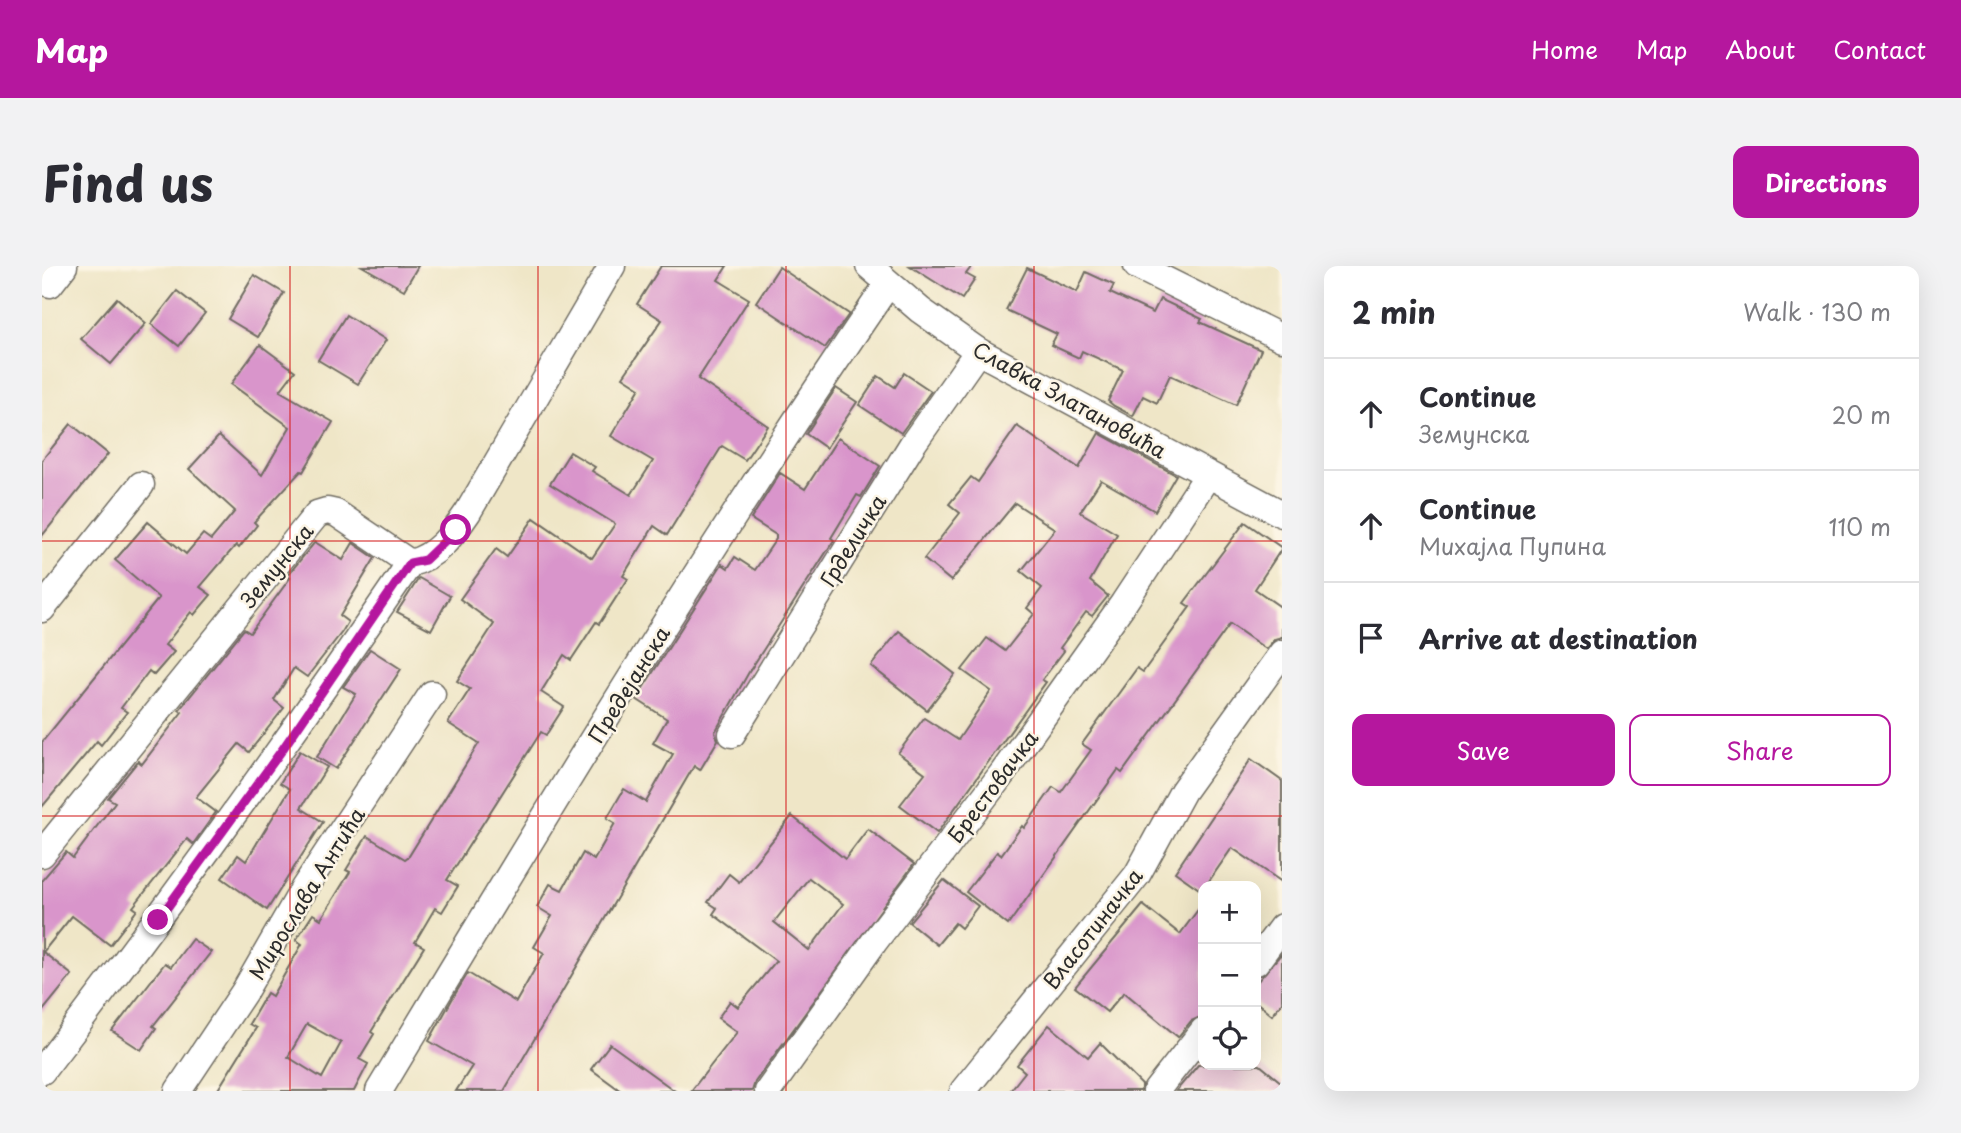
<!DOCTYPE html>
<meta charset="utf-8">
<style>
:root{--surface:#fff;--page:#f2f2f3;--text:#2b2b33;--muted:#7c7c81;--line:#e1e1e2;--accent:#b5179e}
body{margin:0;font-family:"Playpen Sans",sans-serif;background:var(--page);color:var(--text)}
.controls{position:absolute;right:21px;bottom:21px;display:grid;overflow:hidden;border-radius:14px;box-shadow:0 7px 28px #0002}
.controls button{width:63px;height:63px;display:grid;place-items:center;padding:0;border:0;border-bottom:2px solid var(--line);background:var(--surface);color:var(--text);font:35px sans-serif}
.stop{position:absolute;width:21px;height:21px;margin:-16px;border:5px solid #b5179e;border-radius:50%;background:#fff}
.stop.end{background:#b5179e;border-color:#fff;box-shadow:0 2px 7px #0008}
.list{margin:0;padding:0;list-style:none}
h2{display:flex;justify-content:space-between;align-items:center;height:91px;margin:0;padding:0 28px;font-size:30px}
h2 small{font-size:23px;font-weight:400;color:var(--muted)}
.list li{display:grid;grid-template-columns:46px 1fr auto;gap:21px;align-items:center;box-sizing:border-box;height:112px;padding:0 28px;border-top:2px solid var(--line)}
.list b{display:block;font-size:26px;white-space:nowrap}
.list p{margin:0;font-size:23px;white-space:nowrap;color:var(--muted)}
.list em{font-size:23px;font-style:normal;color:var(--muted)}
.actions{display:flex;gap:14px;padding:21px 28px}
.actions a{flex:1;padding:16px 0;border:2px solid var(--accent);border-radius:14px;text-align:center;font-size:24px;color:var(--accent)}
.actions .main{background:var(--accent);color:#fff}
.icon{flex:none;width:38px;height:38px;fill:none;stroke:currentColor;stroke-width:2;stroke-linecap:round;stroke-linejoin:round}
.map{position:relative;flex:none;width:1240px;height:825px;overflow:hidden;border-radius:14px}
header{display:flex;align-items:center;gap:42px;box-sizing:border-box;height:98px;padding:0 35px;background:var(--accent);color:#fff}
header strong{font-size:33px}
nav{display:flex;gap:38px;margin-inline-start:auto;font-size:24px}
.intro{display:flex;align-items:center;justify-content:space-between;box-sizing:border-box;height:168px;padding:0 42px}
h1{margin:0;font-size:49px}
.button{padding:18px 32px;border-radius:14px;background:var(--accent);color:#fff;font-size:24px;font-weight:700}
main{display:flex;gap:42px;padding:0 42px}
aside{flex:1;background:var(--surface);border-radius:14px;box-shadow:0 7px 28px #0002}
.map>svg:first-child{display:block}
</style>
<header>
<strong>Map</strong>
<nav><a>Home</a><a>Map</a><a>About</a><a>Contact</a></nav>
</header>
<div class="intro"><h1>Find us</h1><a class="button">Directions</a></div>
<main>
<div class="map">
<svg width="1240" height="825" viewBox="0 0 1240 825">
<rect width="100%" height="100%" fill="#fcf5e5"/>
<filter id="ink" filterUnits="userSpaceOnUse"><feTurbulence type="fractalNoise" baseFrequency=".0143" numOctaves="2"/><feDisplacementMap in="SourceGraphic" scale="14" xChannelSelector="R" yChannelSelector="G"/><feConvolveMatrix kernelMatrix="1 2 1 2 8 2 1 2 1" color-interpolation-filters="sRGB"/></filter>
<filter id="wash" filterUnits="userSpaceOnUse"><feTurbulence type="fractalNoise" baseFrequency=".00686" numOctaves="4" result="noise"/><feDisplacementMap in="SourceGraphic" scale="28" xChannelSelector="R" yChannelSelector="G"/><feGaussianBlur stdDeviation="1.57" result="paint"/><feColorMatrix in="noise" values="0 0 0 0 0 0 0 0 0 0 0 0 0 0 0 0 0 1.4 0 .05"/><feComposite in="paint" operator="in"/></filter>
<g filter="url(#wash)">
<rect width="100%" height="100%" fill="#efe6c7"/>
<g id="blocks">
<g fill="#d995cb" fill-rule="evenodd">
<polygon points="320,0 376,0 362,24"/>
<path d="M619 0H685L676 14 707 33 656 113 726 160 703 194 680 180 625 269 612 260 581 310 586 313 557 358 554 356 529 394 522 389 499 426 522 441 504 469 499 466 405 614 416 620 400 646 393 642 373 676 382 681 329 766 332 768 317 793 326 798 312 825H175L214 762 207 758 225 727 230 730 260 678 254 674 271 648 279 653 308 606 304 604 325 570 363 593 367 590 437 477 406 457 428 423 415 415 452 358 418 333 454 283 465 291 492 252 550 292 573 258 508 218 528 186 553 201 550 205 589 229 611 195 569 170 598 122 581 111 620 54 595 38ZM265 758 299 777 280 812 246 791Z"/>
<polygon points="868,0 930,0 924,8 933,13 920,33"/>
<polygon points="737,1 807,48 783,82 714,36"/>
<polygon points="985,2 1035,26 1044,6 1072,19 1068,27 1111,47 1118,33 1160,53 1158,56 1219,84 1194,139 1128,109 1115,137 1101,130 1091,150 1072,140 1066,135 1081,104 1040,85 1037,92 1009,79 1015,68 964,44"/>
<polygon points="212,9 242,27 216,71 186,53"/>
<polygon points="135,25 163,47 137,80 109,58"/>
<polygon points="75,32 104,57 69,98 39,73"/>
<polygon points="304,49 344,74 316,118 276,94"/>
<polygon points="218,79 253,105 238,125 291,156 261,206 259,205 212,256 215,259 197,282 194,279 158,321 169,329 152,349 149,346 123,379 132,386 112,409 107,405 79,442 85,446 59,479 55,475 0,541 0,476 117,332 73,294 106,256 144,288 161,268 169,274 193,245 147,203 177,170 220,209 248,161 189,118"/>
<polygon points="862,107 889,125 859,167 817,139 836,110 853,121"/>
<polygon points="794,122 815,136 784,182 764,168"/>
<polygon points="29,158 66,188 0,270 0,194"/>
<polygon points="975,160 1037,202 1057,167 1134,209 1113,245 1059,214 1038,246 1075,268 1048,315 1066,330 1050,350 1044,346 1018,382 1022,385 1000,414 1004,416 895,567 858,539 883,507 856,487 882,452 916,474 949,425 920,404 945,372 963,385 992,348 985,342 1000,322 979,305 1013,263 973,237 909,315 882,293 918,247 907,238 929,211 936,216"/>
<polygon points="796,172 838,200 819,231 815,229 789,272 792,274 707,406 673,466 676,474 658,504 652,500 462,825 414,825 430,800 387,775 412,730 426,707 474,736 502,687 492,681 510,650 495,641 508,618 520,624 541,587 552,594 573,557 565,552 582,523 604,536 631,488 611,477 625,453 594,433 680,298 686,302 693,291 713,304 734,273 734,269 709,253 738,207 763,223"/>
<polygon points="1203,256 1240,282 1213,323 1240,342 1240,371 1233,373 1224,383 1188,358 1080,507 1076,504 966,659 924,626 955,586 959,589 980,560 982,562 1011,521 1019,526 1049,484 1040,478 1095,402 1101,406 1148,341 1142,337"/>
<polygon points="273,276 301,294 311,277 333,292 298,350 306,356 300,366 265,411 252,402 232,434 242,442 207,486 197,478 154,531 174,546 151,578 145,573 91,641 95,644 68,679 30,650 1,686 30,709 0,746 0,614 24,586 31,592 73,536 66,532 96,495 100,498 140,446 137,444 202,363 208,367 248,312 245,310"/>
<polygon points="377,312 408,330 389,364 355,346"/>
<polygon points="857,365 913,408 885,444 829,400"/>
<polygon points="328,383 359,403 294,503 275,491 314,428 301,421"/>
<polygon points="258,485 285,501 259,542 281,556 225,644 180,612 196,589 204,595 248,523 238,517"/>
<polygon points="1209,493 1240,515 1240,616 1190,582 1160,625 1133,606"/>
<path d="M750 550 803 593 826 563 872 598 713 816 710 825H649L695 766 676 752 688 735 696 741 734 695 671 648 675 642 666 636 687 608 697 616ZM767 612 801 638 767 684 732 656Z"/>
<polygon points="902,614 936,640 919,662 913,657 895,679 867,656"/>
<polygon points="1161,637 1161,750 1149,755 1136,771 1082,726 1065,746 1033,721 1101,639 1138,668"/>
<polygon points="150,673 169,686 111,760 114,762 99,784 70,765 123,697 129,701"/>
<polygon points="1240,687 1240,736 1230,749 1214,736 1214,717"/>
<polygon points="1007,759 1046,791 1058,777 1100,819 1099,825 968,825 983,806 975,799"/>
<polygon points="568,778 633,825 579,825 549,803"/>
<polygon points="1156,799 1218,799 1240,817 1240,825 1134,825"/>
</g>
</g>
</g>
<g filter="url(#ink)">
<use href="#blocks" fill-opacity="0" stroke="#706c62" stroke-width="2"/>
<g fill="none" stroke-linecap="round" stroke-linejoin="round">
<g stroke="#706c62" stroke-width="29">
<g id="minor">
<polyline points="827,0 878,44 936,85 1240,248"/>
<polyline points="1095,0 1240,72"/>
<polyline points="8,18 22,0"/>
<polyline points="0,343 99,219"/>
<polyline points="690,468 870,179 936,85"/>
<path d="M0 588 275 248 285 245 294 247 368 297C395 291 411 268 426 246L570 0"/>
<polyline points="1214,696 1240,661"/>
<path d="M0 805C128 639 250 470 368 297"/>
<polyline points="136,825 202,726 262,622 390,428"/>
<path d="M337 825C501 552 666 280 846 18"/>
<polyline points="726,825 832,676 960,508 1081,338 1166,209"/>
<polyline points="921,825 1095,609 1141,525 1240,387"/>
<polyline points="1114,825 1161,765"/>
</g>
</g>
<use href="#minor" stroke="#fff" stroke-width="26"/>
</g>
</g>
<g fill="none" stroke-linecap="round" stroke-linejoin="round" filter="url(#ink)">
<polyline stroke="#b5179e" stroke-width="9" points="116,654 240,484 368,297 383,294 414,264"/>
</g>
<path fill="none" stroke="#d62828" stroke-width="2" stroke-opacity="0.55" d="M248 0V825M496 0V825M744 0V825M992 0V825M0 275H1240M0 550H1240"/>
<g text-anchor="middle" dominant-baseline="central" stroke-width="5" stroke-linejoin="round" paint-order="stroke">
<g font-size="21" fill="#2b2b2b" stroke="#fcf5e5">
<text transform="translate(1028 133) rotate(29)">Славка Златановића</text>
<text transform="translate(810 274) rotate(-58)">Грделичка</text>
<text transform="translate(234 299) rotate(-51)">Земунска</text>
<text transform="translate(586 418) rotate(-58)">Предејанска</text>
<text transform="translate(950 520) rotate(-53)">Брестовачка</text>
<text transform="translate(264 627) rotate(-58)">Мирослава Антића</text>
<text transform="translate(1050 662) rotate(-52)">Власотиначка</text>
</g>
</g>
</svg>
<div class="controls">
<button>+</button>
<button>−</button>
<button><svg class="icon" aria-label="locate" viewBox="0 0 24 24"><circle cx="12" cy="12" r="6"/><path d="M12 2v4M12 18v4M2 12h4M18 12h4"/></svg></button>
</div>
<div class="stop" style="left:414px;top:264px"></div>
<div class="stop end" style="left:116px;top:654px"></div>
</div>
<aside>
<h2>2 min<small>Walk · 130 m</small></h2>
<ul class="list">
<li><svg class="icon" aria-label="ahead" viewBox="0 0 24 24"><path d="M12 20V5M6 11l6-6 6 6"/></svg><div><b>Continue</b><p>Земунска</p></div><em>20 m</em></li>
<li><svg class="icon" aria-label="ahead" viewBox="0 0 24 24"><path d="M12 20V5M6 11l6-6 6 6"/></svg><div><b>Continue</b><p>Михајла Пупина</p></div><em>110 m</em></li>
<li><svg class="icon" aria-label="arrive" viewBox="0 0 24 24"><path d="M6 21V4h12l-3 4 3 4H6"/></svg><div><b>Arrive at destination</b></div></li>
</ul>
<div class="actions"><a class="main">Save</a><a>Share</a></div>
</aside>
</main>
